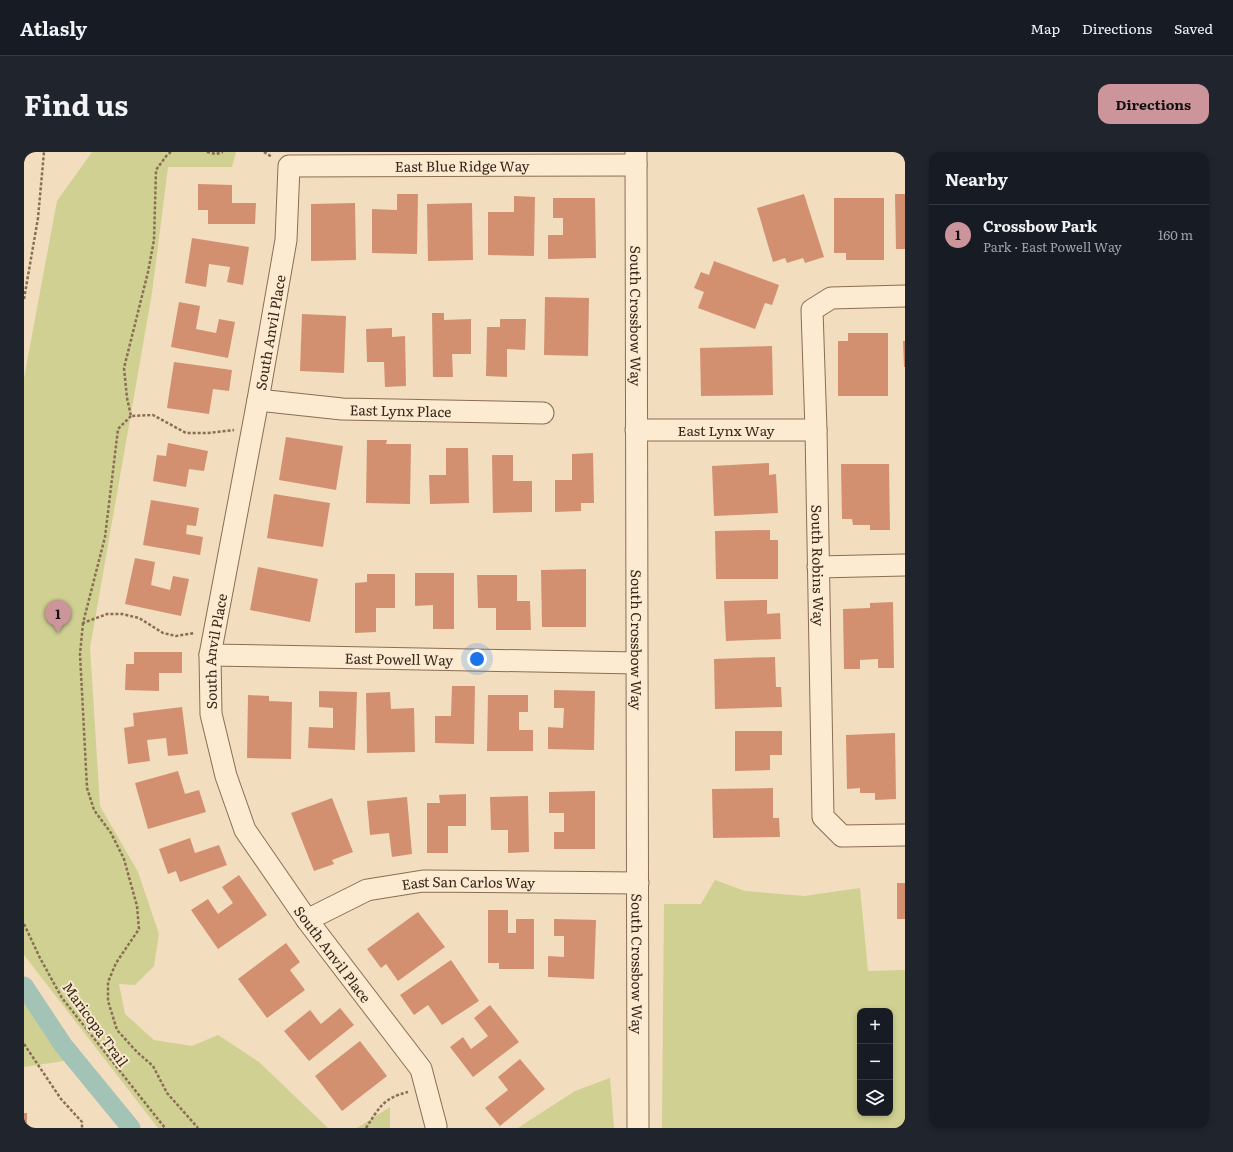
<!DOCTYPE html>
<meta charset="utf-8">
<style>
:root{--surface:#171b24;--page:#20242c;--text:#f1f3f6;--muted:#9ea1a6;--line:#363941;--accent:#cc949b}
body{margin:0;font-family:Literata,serif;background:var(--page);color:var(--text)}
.controls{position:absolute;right:12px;bottom:12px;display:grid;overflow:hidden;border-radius:8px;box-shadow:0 2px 6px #0003}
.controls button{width:36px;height:36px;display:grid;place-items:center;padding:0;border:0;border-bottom:1px solid var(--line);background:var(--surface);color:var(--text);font:20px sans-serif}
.you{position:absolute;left:453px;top:507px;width:14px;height:14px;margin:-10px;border:3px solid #fff;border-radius:50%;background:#1a73e8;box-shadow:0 0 0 6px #1a73e833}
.badge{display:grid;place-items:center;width:26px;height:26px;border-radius:50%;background:var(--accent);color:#111;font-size:13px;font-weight:700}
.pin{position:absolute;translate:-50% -33px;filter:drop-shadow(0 1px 2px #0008)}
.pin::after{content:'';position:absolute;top:21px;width:14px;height:12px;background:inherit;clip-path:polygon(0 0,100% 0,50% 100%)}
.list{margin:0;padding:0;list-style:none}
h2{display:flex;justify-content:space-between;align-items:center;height:52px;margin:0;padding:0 16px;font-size:17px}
h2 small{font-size:13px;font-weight:400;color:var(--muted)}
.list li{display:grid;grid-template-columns:26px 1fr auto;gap:12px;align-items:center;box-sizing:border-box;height:60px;padding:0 16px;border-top:1px solid var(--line)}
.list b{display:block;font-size:15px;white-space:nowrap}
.list p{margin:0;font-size:13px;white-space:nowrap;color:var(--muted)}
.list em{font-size:13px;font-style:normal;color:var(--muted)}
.icon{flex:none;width:22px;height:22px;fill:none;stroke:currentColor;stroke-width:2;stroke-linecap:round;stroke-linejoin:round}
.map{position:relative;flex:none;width:881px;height:976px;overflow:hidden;border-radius:12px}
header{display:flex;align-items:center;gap:24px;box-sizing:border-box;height:56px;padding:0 20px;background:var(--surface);border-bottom:1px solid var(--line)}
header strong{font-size:19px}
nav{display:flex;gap:22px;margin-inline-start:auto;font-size:14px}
.intro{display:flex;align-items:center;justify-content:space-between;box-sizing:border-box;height:96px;padding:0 24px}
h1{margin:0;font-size:28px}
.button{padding:10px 18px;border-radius:12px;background:var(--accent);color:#111;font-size:14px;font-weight:700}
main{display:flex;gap:24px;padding:0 24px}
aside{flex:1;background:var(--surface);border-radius:12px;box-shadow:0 2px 6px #0003}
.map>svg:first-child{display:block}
</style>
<header>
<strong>Atlasly</strong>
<nav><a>Map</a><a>Directions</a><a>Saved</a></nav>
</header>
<div class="intro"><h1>Find us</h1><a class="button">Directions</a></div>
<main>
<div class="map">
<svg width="881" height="976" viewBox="0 0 881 976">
<rect width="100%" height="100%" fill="#f2ddbe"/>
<g fill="#cfd091" fill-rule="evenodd">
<polygon points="68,0 212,0 208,15 144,15 128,141 66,496 76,654 114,720 135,782 130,814 111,833 95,832 101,862 130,888 168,894 194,883 235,910 304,976 134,976 0,803 0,226 33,49"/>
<path d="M691 728 721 739 780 744 836 736 844 819 881 818V976H638L640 752H677ZM836 859H866V961H836Z"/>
<polygon points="0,841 15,868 46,908 0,915"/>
<polygon points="586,926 590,976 494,976 551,939"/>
<polygon points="366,955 366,976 333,976"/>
</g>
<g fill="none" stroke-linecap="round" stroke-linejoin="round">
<polyline stroke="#a2c3b6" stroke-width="19" points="0,834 39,893 107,976"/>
</g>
<g fill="#d39070">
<polygon points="174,32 208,33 208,51 232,51 231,72 184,72 184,58 174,58"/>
<polygon points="373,42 394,42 393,102 348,101 348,57 373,58"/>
<polygon points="780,42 800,105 781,111 779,106 763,111 761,106 749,110 733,56"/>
<polygon points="871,42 881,42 881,97 872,97"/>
<polygon points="490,44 511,45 510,104 464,103 464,60 490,60"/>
<polygon points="529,46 571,46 572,106 524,107 524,83 539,83 539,66 529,66"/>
<polygon points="810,46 860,46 860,108 822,108 822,101 810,101"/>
<polygon points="331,51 332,108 287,109 287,52"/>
<polygon points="448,51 449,108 404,109 403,52"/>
<polygon points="168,86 225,95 219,133 203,130 206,115 185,112 182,135 161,131"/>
<polygon points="690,109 755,133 748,153 741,151 731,177 674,156 680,140 670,136 677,120 685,123"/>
<polygon points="521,145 565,146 564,204 520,203"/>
<polygon points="155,150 176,154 172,177 192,181 195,167 211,170 204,206 147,195"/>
<polygon points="408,161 420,161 420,168 447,167 447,202 428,202 429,225 409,225"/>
<polygon points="278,162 322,164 320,221 276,219"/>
<polygon points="476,167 502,167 501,198 483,197 483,225 462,224 463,175 476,175"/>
<polygon points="368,176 368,185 381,184 382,234 361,235 360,210 343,210 342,177"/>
<polygon points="824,181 864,181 864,244 814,244 814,189 824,189"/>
<polygon points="879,189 881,189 881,215 880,215"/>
<polygon points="748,194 749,243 677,244 676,196"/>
<polygon points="150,210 208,218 205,239 189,237 185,262 143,256"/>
<polygon points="262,285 319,294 312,338 255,328"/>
<polygon points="343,288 363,288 362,292 387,292 386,352 342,351"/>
<polygon points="144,291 184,299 180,319 165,317 162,335 129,329 133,303 142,304"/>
<polygon points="422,296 444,296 445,351 406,352 405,323 422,323"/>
<polygon points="569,301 570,351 557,351 557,359 531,360 531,328 548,328 548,302"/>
<polygon points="468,303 489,303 489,329 508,329 508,360 469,361"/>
<polygon points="745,311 745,323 752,322 754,361 690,364 688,314"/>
<polygon points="817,312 865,312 866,378 846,378 846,373 829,373 828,367 818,367"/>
<polygon points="250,342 306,351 299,395 243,386"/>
<polygon points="127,348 175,356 172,374 163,373 162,382 179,385 176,403 119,393"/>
<polygon points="746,378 746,388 754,388 754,427 692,427 691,379"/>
<polygon points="111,406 131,410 127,433 146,438 149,424 165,427 157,464 101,452"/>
<polygon points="234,415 294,427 286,470 226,458"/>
<polygon points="562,417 562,475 518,475 517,418"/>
<polygon points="391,421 430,421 430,477 409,477 409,453 391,454"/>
<polygon points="343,422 371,422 371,456 352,456 352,480 331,481 331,431 343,430"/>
<polygon points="453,423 493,423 493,449 506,449 507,478 472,478 472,456 454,456"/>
<polygon points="743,448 743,462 756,461 757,487 702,489 700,449"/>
<polygon points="869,450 870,516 854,516 854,507 836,508 836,517 820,517 819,457 846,456 846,451"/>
<polygon points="110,500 158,500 158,521 135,521 135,539 101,538 102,512 110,512"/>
<polygon points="751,505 752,535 757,535 758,555 691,557 690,507"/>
<polygon points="428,534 451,534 450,592 411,591 411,564 427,564"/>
<polygon points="530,538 571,539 570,598 524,597 524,575 539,576 540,556 530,556"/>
<polygon points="295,539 333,540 331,598 284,596 285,575 309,576 309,556 295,555"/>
<polygon points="366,540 367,557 390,556 391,600 343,601 342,541"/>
<polygon points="224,543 245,544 245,549 268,550 267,607 223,606"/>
<polygon points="464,543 504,543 504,560 495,560 495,578 509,578 509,599 463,599"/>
<polygon points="158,555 164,602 144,604 142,586 123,588 126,609 104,612 100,576 110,574 109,561"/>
<polygon points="711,579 758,579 758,603 746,603 746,618 711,619"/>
<polygon points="871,581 872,647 851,648 851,641 836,641 836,636 823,637 822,583"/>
<polygon points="154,619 161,642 175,638 182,660 124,677 111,631"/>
<polygon points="749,636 749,666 755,666 756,685 689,686 688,637"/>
<polygon points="571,639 571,697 530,697 530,680 540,680 540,661 525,661 525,640"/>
<polygon points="442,642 442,674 424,674 424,701 403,701 403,651 416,651 415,643"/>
<polygon points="504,644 505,700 484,701 484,678 467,678 466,645"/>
<polygon points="383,645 388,702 368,705 365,681 346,683 343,649"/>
<polygon points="308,646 329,700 308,708 310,712 290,719 267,661"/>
<polygon points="166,686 171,701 195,693 203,713 156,730 152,719 144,722 135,697"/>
<polygon points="215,723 243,763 194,797 167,758 184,747 194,762 209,751 198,735"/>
<rect x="873" y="731" width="8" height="36"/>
<polygon points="464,758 484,758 484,781 492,781 492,767 510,767 510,817 475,817 475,811 464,811"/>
<polygon points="394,760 421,795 374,829 362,812 357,816 343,797"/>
<polygon points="530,767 572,768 570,827 524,825 524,804 540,805 540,784 530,784"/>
<polygon points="262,791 276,810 266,818 281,838 243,866 214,827"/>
<polygon points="427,808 455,849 418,873 404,853 390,863 376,843"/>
<polygon points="466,853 495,890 449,925 426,895 439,885 447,897 464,884 450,866"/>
<polygon points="316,856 330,873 285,909 260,879 286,858 297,872"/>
<polygon points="336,889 363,924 318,959 291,924"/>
<polygon points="496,907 521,937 476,974 461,956 484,938 474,925"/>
<rect x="0" y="961" width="3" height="15"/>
</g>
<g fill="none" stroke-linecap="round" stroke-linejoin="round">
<g stroke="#8b6d55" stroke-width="23">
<g id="minor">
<path id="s1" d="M612 0 614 976"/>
<path id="s2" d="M881 144 807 146 788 158 792 278 799 665 818 684 881 683"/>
<path id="s3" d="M234 248 318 257 519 261"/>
<path id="s4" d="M612 278H792"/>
<polyline points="794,415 881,413"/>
<path id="s5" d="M186 503 612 511"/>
<path id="s6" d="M283 768 343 738 399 729 614 731"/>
<path id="s7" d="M412 974 397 917 283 768 221 678 202 624 187 562 186 503 234 248 262 88 265 14 612 13"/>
</g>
</g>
<g stroke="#8b6d55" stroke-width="2.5" stroke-dasharray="3 2" stroke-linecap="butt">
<polyline points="147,0 143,3 132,18 130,88 124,120 100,216 103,246 107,264 129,263 162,281 184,281 210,278"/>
<polyline points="183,0 192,2 199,0"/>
<polyline points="240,0 248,5"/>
<polyline points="0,147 14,66 20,0"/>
<polyline points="107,264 94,277 81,385 59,471 83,462 98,462 115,466 139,481 152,484 171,481"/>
<polyline points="59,471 56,502 63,636 70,658 87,681 100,707 113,754 115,777 92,811 84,830 84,849 93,878 113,900 129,914 143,941 174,976"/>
<polyline points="0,772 16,806 38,846 141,976"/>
<polyline points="0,892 37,947 58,970 58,976"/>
<path d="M342 976C355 956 359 946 384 940"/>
</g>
<use href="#minor" stroke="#fcebd1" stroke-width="21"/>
</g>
<g text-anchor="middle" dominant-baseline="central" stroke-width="4" stroke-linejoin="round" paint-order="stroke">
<g font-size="14" fill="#39271b" stroke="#f8e8ce">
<text stroke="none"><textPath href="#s7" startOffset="1205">East Blue Ridge Way</textPath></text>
<text stroke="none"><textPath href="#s1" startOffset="164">South Crossbow Way</textPath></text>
<text stroke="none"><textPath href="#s7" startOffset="864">South Anvil Place</textPath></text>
<text stroke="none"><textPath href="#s3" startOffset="143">East Lynx Place</textPath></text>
<text stroke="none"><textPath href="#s4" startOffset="90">East Lynx Way</textPath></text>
<text stroke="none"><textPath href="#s2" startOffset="352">South Robins Way</textPath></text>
<text stroke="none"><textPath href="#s1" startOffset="488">South Crossbow Way</textPath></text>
<text stroke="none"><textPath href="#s7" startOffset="540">South Anvil Place</textPath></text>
<text stroke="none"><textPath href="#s5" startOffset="189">East Powell Way</textPath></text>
<text stroke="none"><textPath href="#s6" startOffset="169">East San Carlos Way</textPath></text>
<text transform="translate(309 802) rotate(53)">South Anvil Place</text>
<text stroke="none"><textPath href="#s1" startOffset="812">South Crossbow Way</textPath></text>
<text transform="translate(72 872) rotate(54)">Maricopa Trail</text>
</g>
</g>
</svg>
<div class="controls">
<button>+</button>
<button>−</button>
<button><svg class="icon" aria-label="layers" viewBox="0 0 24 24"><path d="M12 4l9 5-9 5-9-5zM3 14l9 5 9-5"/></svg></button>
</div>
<div class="you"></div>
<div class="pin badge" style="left:34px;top:481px">1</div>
</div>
<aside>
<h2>Nearby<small></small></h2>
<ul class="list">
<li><span class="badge">1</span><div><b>Crossbow Park</b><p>Park · East Powell Way</p></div><em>160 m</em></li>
</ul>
</aside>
</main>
